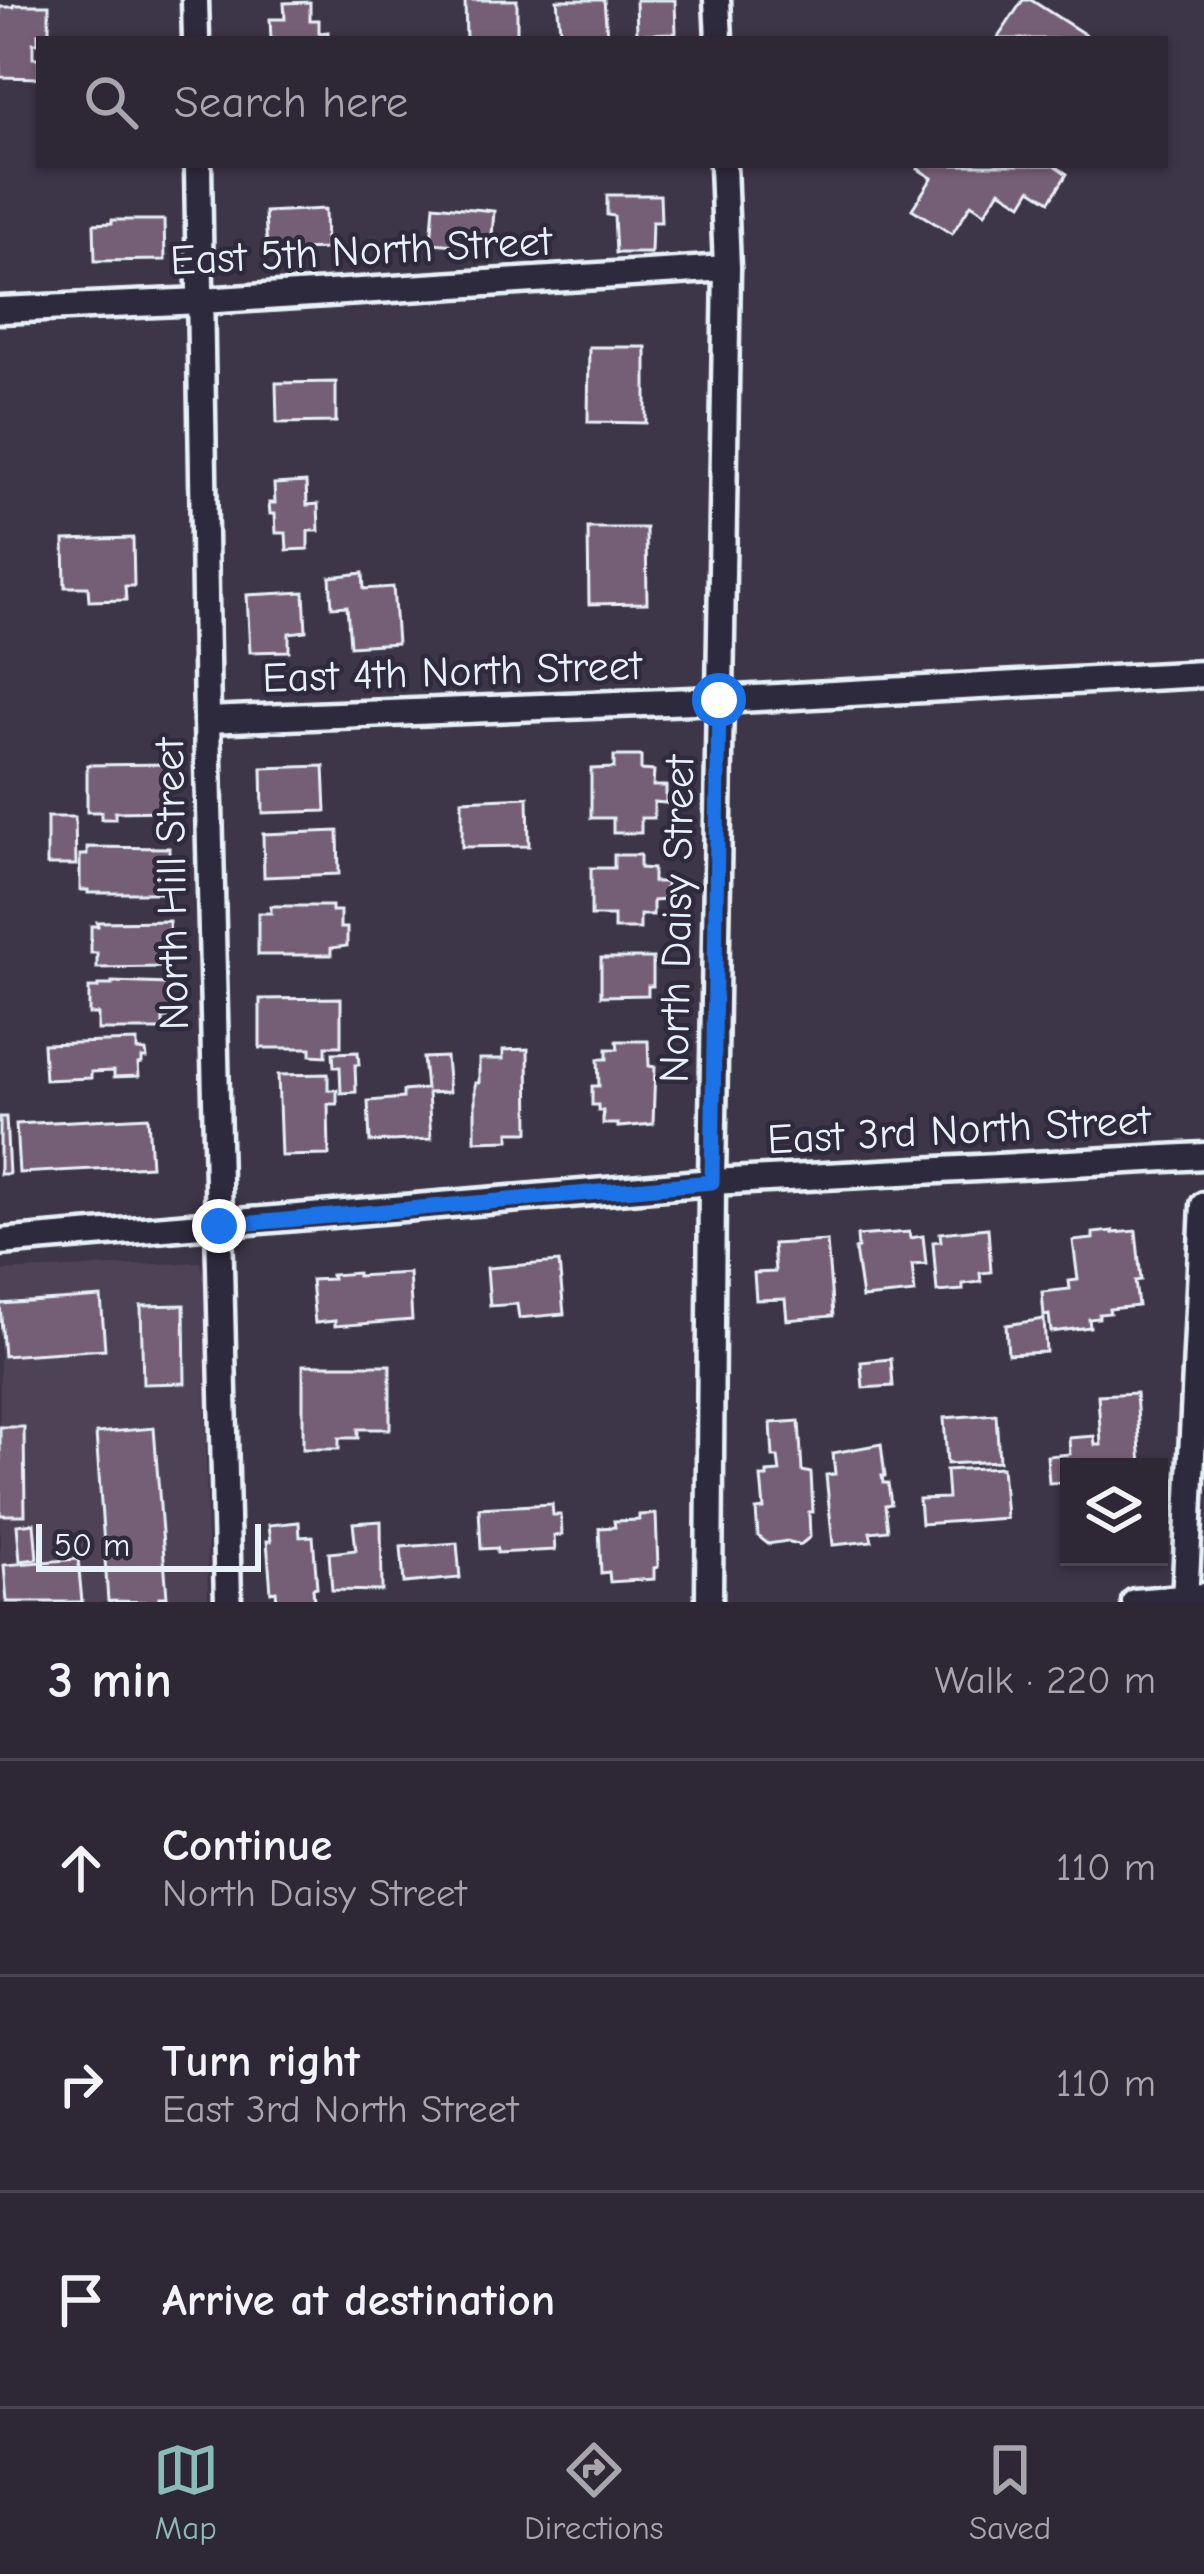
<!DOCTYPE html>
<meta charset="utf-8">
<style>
:root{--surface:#2e2836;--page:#3a3442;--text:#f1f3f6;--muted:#a7a6ad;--line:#494451;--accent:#8bbbb9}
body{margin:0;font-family:"Comic Neue",sans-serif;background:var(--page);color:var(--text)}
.controls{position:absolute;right:36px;bottom:36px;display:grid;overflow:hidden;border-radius:0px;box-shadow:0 3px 9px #0004}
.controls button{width:108px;height:108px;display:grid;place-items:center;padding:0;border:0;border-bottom:3px solid var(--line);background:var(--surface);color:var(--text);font:60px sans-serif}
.scale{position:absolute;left:36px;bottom:30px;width:225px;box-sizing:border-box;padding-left:12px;border:6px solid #e8f1f8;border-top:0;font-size:33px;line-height:42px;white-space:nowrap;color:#e8f1f8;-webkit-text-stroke:9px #2f2a3d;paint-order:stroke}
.stop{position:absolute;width:36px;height:36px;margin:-27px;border:9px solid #1a73e8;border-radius:50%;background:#fff}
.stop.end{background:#1a73e8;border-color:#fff;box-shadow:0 3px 12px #0008}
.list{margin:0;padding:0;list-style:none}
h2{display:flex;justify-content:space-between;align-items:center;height:156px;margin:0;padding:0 48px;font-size:51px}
h2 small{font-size:39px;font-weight:400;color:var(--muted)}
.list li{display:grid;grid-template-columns:78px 1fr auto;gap:36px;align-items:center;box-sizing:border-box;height:216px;padding:0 48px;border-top:3px solid var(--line)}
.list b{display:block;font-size:45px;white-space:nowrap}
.list p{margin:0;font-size:39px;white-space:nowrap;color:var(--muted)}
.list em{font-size:39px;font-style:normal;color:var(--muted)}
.icon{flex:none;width:66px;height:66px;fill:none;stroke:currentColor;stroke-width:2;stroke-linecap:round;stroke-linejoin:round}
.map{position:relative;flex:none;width:1204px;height:1602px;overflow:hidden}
.search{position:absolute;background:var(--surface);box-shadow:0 3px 9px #0004;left:36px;right:36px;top:36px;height:132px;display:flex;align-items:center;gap:30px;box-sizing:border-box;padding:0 42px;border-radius:0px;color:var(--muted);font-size:45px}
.sheet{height:804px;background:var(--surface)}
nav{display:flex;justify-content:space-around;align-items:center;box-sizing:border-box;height:168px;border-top:3px solid var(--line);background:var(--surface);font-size:33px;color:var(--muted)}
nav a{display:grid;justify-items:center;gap:6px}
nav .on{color:var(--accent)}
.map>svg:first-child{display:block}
</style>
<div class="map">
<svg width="1204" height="1602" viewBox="0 0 1204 1602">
<rect width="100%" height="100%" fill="#3d3548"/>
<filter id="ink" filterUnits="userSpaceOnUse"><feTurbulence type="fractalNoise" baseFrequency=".00833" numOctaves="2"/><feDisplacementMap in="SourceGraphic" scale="24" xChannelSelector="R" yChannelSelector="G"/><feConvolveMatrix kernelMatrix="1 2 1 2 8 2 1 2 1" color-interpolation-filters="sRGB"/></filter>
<g filter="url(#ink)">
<polygon fill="#4e4256" points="201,1262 204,1278 208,1602 0,1602 0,1271"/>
<g fill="#745f76" stroke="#e8f1f8" stroke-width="3">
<polygon points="465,0 517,0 517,39 466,39"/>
<polygon points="557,0 604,0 607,35 598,36 598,39 561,39"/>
<polygon points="636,0 675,0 676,33 637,34"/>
<polygon points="1023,0 1031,0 1092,39 997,39"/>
<polygon points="310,2 310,20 319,20 319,33 328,32 328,39 271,39 270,19 285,19 284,3"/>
<polygon points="14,5 49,5 49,35 38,34 38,43 33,43 33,58 39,58 39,78 0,77 0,7 14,7"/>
<polygon points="920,165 1054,165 1067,174 1050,201 1031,189 1022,204 1000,190 985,213 971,204 952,234 912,209 932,178 918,169"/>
<polygon points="607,195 660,195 661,222 652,222 651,253 616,253 614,216 607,215"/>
<polygon points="434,205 494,211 491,248 431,243"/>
<polygon points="325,209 326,249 267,251 265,212"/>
<polygon points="112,220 164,220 165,260 95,261 94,224 112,223"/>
<polygon points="589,347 646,347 646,423 588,422"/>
<polygon points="336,382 336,422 277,423 276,383"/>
<polygon points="306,482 307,505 318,504 319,531 308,531 308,549 287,550 286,533 276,533 275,514 270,514 269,503 275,503 274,484"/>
<polygon points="588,528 646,528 647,603 589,604"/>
<polygon points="133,538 134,586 125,586 126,600 89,601 88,587 65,587 64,540"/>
<polygon points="363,573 364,589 393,587 397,643 350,646 347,606 332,607 330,577"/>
<polygon points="304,592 306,631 289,633 289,651 250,652 247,595"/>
<polygon points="614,756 641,756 641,770 654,771 653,786 666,786 666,803 654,802 654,818 641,818 641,833 613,833 613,818 591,818 591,769 614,768"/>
<polygon points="168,764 168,811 115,812 115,819 101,819 101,812 87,812 87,765"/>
<polygon points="324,766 326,811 263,813 262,768"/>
<polygon points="528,797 529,846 462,847 462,800"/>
<polygon points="47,817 75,817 76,865 47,865"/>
<polygon points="338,831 339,874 264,877 263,834"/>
<polygon points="87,847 169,848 169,893 88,893 88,890 80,890 80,855 87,855"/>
<polygon points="614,855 640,855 640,868 653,869 653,882 666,882 666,900 653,901 653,915 640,915 640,929 614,929 614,916 591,916 591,868 614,868"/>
<polygon points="271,906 332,906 332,911 340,911 340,928 347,928 347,946 331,948 331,955 258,955 258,913 271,913"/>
<polygon points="169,921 170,956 162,955 162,967 97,968 97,953 91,953 91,926 98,926 97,922"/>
<polygon points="601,958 653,958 653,986 648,986 648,995 601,996"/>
<polygon points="112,982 170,984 170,1018 163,1018 163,1030 98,1030 98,1014 89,1014 89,988 98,988 98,985 112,985"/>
<polygon points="341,998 341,1046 326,1046 326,1056 311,1055 311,1048 260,1048 260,999"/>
<polygon points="137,1041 137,1050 146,1051 147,1058 142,1058 142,1063 138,1064 139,1076 114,1077 114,1071 91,1072 91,1078 45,1080 43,1044"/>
<polygon points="617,1041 648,1041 649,1066 655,1067 653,1124 618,1127 618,1124 603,1124 603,1111 598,1111 598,1105 592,1105 592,1086 599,1086 598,1059 607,1059 607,1049 618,1049"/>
<polygon points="528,1049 529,1132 509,1132 509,1140 475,1141 475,1083 479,1083 479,1059 503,1059 503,1050"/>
<polygon points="358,1052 359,1065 355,1065 356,1092 341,1093 340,1067 334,1067 333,1053"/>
<polygon points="446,1057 449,1092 428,1093 431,1139 370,1142 368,1101 403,1098 403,1091 426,1089 423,1058"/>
<polygon points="328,1074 328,1090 337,1090 337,1104 328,1104 329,1155 281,1156 278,1075"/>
<polygon points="0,1117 6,1117 9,1174 0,1174"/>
<polygon points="148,1117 151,1166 19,1173 16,1124"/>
<polygon points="988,1228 991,1272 980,1273 981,1282 963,1284 963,1290 937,1292 933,1242 941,1241 940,1233"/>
<polygon points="1113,1231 1113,1233 1136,1231 1141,1280 1135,1281 1138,1306 1109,1309 1110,1313 1099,1314 1099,1318 1089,1319 1090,1327 1051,1332 1049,1315 1044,1316 1042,1292 1070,1289 1069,1281 1078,1280 1073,1241 1093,1239 1093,1233"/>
<polygon points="909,1232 910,1238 923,1236 926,1264 912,1265 915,1293 862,1298 855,1249 858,1248 857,1236"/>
<polygon points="827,1241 833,1316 787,1320 785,1299 756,1300 754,1273 775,1272 773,1244"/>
<polygon points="559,1262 564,1314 519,1318 517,1304 490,1306 487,1268"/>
<polygon points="357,1273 357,1276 409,1273 412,1320 335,1326 335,1321 315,1323 311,1280 332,1279 331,1275"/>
<polygon points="101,1297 105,1349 4,1356 0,1304"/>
<polygon points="184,1305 185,1383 143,1384 141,1306"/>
<polygon points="1044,1319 1046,1352 1008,1354 1006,1325"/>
<polygon points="891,1359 893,1386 863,1388 861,1362"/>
<polygon points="303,1365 390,1365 390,1429 358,1429 358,1438 339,1438 339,1449 303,1449"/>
<polygon points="1136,1393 1141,1467 1069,1467 1069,1503 1065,1503 1064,1482 1049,1483 1047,1456 1070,1454 1069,1438 1094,1436 1095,1445 1101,1445 1098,1395"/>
<polygon points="996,1414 999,1461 947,1464 944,1418"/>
<polygon points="799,1421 802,1471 811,1473 813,1512 809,1512 810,1537 800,1545 787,1541 768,1544 758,1536 756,1510 764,1509 761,1477 767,1477 767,1473 780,1472 778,1457 773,1457 771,1423"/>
<polygon points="0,1427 24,1427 25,1515 0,1515"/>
<polygon points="154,1428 167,1597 159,1597 159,1602 108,1601 96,1433"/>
<polygon points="881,1444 885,1476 882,1476 883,1483 888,1483 891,1504 885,1505 888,1530 870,1532 872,1541 833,1545 826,1475 835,1474 833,1453"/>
<polygon points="1002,1467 1006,1518 921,1524 919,1499 948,1498 946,1470"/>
<polygon points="552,1504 553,1515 561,1515 562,1535 554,1536 555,1550 497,1553 497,1548 481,1549 479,1508"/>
<polygon points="656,1514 658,1567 654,1568 654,1579 610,1582 609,1572 601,1573 599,1528 615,1527 614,1521 639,1520 639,1515"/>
<polygon points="381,1521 382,1591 332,1590 329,1553 356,1550 353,1523"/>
<polygon points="299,1522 300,1537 313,1536 317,1587 313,1588 314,1600 277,1602 276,1591 271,1592 267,1541 271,1541 269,1525"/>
<polygon points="34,1523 37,1559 20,1561 17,1525"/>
<polygon points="457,1543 460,1578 404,1583 401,1547"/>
<polygon points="78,1559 82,1602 7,1602 4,1565"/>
</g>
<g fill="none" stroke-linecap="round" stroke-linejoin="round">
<g stroke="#e8f1f8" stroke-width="33">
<g id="street">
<polyline points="195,0 196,39"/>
<polyline points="717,0 719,39"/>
<polyline points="198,165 207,720 228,1602"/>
<polyline points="0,310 201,301 727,268"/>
<polyline points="207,720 719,700 1204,674"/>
<polyline points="0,1242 712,1182 1204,1156"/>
<polyline points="709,1602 712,1182 727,268 723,165"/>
<polyline points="1135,1602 1204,1596"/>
<polyline points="1185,1602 1204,1205"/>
</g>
</g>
<use href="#street" stroke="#2f2a3d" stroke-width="24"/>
</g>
</g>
<g fill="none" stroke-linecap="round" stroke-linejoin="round" filter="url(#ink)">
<polyline stroke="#1a73e8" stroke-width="15" points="219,1226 712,1182 719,700"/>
</g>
<g text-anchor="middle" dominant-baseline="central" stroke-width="9" stroke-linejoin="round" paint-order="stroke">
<g font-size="42" fill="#e8f1f8" stroke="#2f2a3d">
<text transform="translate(361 251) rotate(-3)">East 5th North Street</text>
<text transform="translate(452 672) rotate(-2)">East 4th North Street</text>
<text transform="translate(172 884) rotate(-91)">North Hill Street</text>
<text transform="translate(677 919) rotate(-89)">North Daisy Street</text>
<text transform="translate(959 1130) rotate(-3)">East 3rd North Street</text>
</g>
</g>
</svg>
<div class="controls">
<button><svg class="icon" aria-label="layers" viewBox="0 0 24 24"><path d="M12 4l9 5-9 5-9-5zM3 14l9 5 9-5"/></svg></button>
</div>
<div class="scale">50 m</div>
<div class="stop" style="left:719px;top:700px"></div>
<div class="stop end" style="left:219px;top:1226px"></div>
<div class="search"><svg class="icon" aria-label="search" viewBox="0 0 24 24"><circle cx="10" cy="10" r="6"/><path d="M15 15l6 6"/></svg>Search here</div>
</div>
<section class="sheet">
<h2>3 min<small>Walk · 220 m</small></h2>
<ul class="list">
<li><svg class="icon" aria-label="ahead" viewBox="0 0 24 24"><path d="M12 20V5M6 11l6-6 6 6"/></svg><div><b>Continue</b><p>North Daisy Street</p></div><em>110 m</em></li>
<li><svg class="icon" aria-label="right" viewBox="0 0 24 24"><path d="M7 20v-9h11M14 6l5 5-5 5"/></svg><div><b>Turn right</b><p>East 3rd North Street</p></div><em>110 m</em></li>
<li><svg class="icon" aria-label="arrive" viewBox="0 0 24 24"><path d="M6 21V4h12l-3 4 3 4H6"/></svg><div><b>Arrive at destination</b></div></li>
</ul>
</section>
<nav>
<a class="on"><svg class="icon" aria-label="map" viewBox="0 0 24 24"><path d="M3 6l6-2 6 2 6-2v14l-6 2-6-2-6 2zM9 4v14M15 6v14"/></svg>Map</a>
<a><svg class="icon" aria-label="directions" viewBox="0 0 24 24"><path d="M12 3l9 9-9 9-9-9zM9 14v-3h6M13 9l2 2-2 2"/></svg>Directions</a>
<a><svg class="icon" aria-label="saved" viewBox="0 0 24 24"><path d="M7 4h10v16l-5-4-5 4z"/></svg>Saved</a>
</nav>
